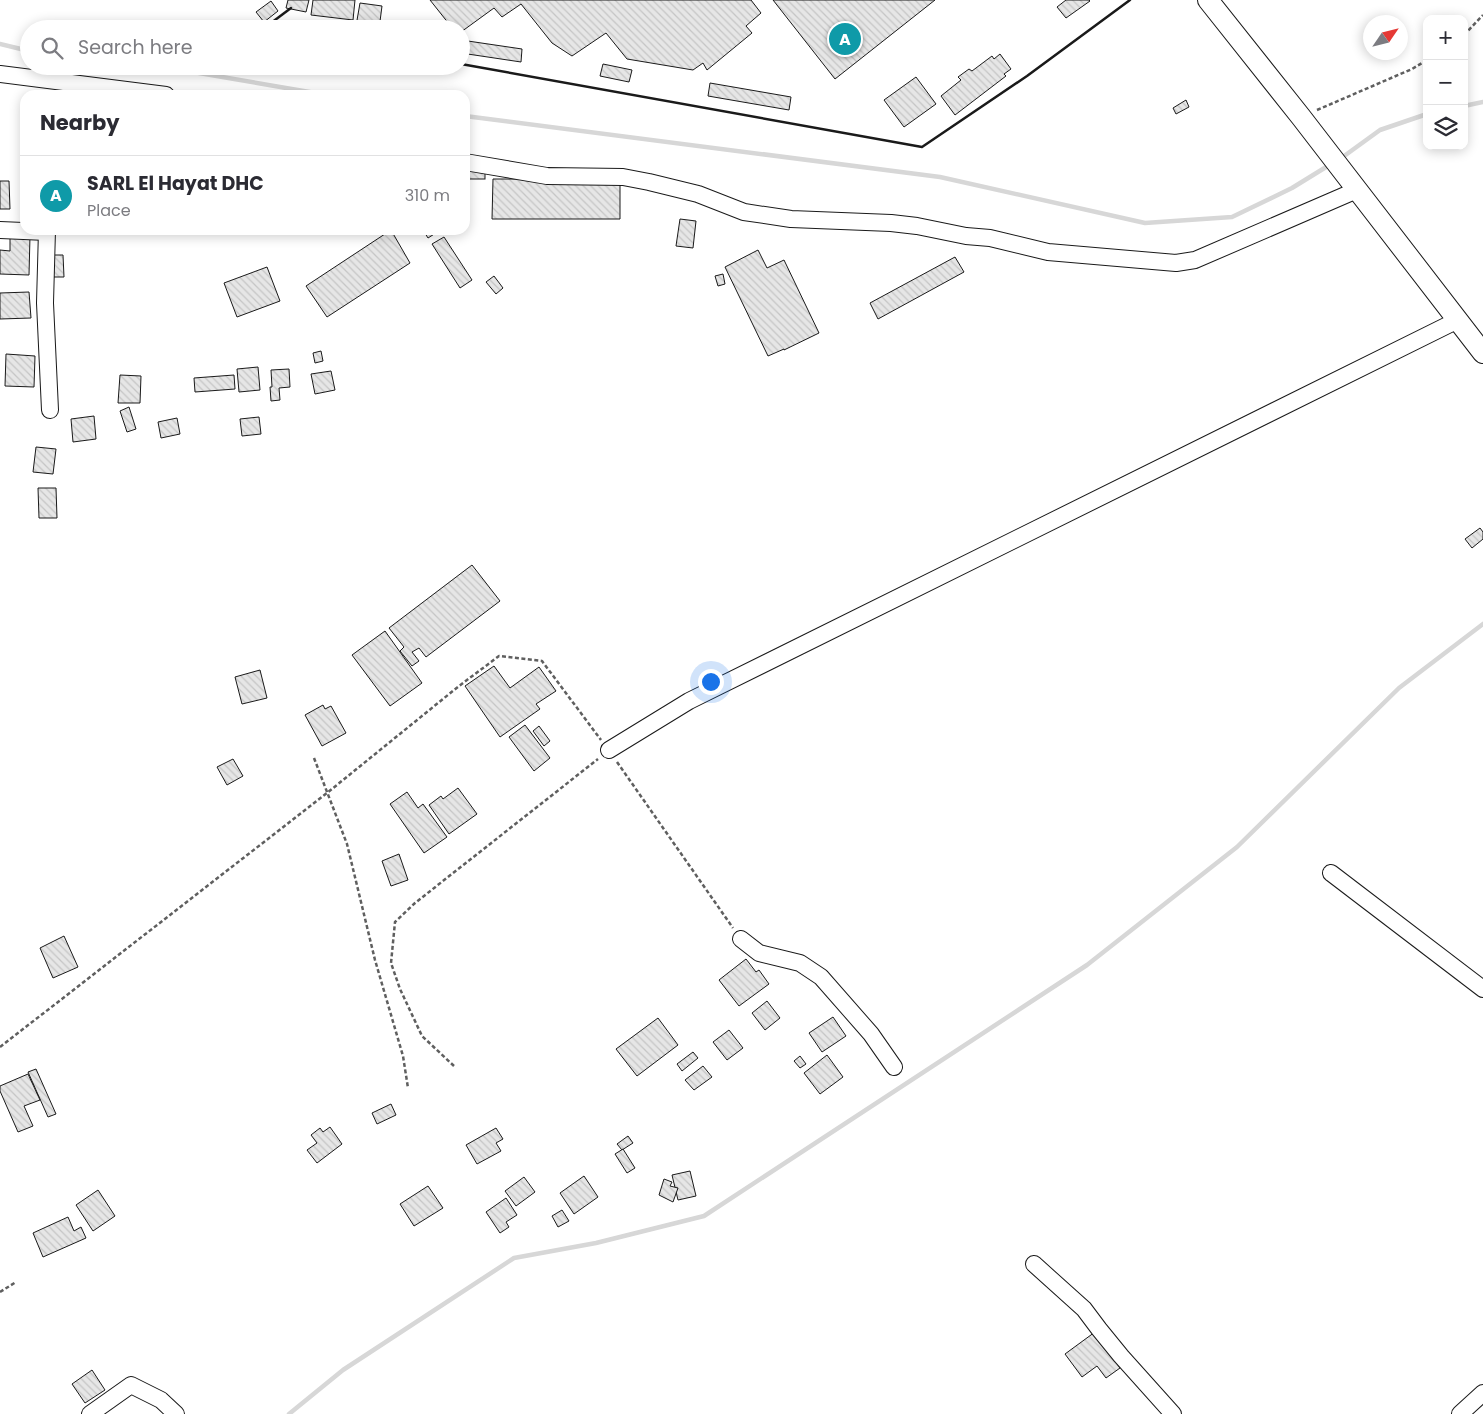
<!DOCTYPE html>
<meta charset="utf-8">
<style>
:root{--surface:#fff;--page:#f2f2f3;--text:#2b2b33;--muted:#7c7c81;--line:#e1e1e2;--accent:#c62828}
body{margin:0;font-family:Poppins,sans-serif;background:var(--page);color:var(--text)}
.controls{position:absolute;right:15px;top:15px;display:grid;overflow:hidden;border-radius:10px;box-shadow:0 2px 12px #0003}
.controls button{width:45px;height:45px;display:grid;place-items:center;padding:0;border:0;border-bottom:1px solid var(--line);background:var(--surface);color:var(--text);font:25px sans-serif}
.compass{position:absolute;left:1363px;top:15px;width:45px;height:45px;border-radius:50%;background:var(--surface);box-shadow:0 2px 12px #0003;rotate:55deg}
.you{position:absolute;left:710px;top:681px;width:18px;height:18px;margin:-12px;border:4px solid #fff;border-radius:50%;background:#1a73e8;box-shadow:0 0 0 8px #1a73e833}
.badge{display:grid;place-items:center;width:32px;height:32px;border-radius:50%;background:var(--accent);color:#fff;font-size:16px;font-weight:700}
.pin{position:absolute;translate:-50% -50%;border:2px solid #fff;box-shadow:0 1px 5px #0006}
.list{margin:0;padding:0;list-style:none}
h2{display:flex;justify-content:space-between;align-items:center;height:65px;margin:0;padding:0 20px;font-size:21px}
h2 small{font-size:16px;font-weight:400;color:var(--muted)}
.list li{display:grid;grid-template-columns:32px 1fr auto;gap:15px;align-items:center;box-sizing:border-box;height:80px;padding:0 20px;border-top:1px solid var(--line)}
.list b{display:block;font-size:19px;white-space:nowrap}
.list p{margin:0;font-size:16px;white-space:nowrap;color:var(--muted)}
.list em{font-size:16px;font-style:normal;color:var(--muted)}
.icon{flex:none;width:28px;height:28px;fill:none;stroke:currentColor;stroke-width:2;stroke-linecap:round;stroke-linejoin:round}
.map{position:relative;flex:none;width:1483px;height:1414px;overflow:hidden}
.search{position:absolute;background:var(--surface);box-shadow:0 2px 12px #0003;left:20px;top:20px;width:450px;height:55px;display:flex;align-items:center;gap:12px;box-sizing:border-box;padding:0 18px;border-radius:28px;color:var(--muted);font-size:19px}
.panel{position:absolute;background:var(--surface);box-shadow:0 2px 12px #0003;left:20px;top:90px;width:450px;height:145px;border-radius:15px}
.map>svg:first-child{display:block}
</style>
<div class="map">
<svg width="1483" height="1414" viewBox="0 0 1483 1414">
<defs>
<pattern id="building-back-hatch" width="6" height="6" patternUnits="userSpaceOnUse" patternTransform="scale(1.25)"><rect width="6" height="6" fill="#e6e6e6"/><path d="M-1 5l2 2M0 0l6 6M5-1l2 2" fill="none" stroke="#c5c5c5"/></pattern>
</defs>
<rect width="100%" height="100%" fill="#fff"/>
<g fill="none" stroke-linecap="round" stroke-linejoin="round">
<g stroke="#d7d7d7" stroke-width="4.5">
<polyline points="0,44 29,51"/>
<polyline points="158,66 327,95"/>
<polyline points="1464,106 1483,102"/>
<polyline points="465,116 940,177 1145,223 1232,217 1292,188 1331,164"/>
<polyline points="1340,159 1380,130 1427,114"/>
<polyline points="289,1414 343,1370 514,1258 596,1243 704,1216 1087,965 1237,847 1399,688 1483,624"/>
</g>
</g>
<g fill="url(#building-back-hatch)" stroke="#1a1a1a">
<polygon points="288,0 309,0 306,12 286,8"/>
<polygon points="313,0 355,0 353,20 311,15"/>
<polygon points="430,0 751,0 761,13 746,26 752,33 707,70 703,63 693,70 627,59 606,33 572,56 552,43 521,4 502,17 494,8 461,32 461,29 453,29"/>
<polygon points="773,0 935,0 835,79"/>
<polygon points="1066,0 1089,0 1090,1 1066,18 1057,7"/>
<polygon points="271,1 278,11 264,22 256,12"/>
<polygon points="360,3 382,6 379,29 356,26"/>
<polygon points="461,40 522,49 521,62 461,53"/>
<polygon points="1000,54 1011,69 1004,74 1006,76 955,115 941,96 961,80 958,77 969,69 972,71 992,56 994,59"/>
<polygon points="603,64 632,70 629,82 600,76"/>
<polygon points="916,77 936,104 904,127 884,100"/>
<polygon points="710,83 791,97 789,110 708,96"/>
<polygon points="1186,100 1189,107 1176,114 1173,108"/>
<rect x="465" y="169" width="20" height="10"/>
<polygon points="493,179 620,179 620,219 492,219"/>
<polygon points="0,181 9,181 10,209 0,209"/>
<polygon points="680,219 696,221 693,248 676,246"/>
<polygon points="391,230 410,263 327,317 306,286"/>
<polygon points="423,230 438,230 439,231 428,238"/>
<polygon points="10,236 30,236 29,275 0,274 0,250 10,251"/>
<polygon points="444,237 472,280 460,288 432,244"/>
<polygon points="758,250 767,268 784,260 819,333 784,350 784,349 768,356 725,267"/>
<polygon points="49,255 63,255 64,277 51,277"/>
<polygon points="955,257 964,272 878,319 870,303"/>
<polygon points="267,267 280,301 237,317 224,283"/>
<polygon points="723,274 725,284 718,286 715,276"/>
<polygon points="494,276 503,288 496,294 486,282"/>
<polygon points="29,292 31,318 0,319 0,293"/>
<polygon points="321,351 323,361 315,363 313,353"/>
<polygon points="6,354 35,356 34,387 5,386"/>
<polygon points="258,367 260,390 239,392 237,369"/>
<polygon points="289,369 290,387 279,388 280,400 271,401 270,387 272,387 271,370"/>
<polygon points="331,371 335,390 315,394 311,374"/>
<polygon points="120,375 141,376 140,403 118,403"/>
<polygon points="234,375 235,389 195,392 194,378"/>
<polygon points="129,407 136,429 127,432 120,411"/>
<polygon points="94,416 96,439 73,442 71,419"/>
<polygon points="259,417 261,434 242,436 240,419"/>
<polygon points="177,418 180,434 161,438 158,422"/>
<polygon points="36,447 56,449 53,474 33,472"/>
<polygon points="38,488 56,488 57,518 39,518"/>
<polygon points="1480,528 1483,532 1483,539 1472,548 1465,539"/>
<polygon points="472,565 500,601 426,657 419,648 412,652 419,661 412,666 400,651 404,647 389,628"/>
<polygon points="385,631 422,683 390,706 352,655"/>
<polygon points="494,666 510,688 539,667 556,691 536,704 540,709 500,737 465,686"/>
<polygon points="260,670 267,698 242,704 235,677"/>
<polygon points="323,705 325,709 331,706 346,733 322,746 305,715"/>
<polygon points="525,725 550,758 534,771 509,737"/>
<polygon points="539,726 550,741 544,746 533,731"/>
<polygon points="233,759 243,776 227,785 217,767"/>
<polygon points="458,788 477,814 449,834 429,805 441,796 443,799"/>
<polygon points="407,792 418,808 423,804 447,837 424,853 390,804"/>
<polygon points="399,854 408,880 391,886 382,861"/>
<polygon points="64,936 78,967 53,978 40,948"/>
<polygon points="746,959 756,972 759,970 769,984 739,1006 719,980"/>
<polygon points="767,1001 780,1018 765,1030 752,1013"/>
<polygon points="833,1017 846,1036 822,1052 809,1033"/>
<polygon points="658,1018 678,1045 637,1076 616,1049"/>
<polygon points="729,1030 743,1048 727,1060 713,1042"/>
<polygon points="693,1052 698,1058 682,1071 677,1064"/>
<polygon points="827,1055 843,1077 820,1094 804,1073"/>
<polygon points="800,1056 806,1064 800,1068 794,1061"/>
<polygon points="703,1066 712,1077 694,1090 685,1080"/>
<polygon points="36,1069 56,1114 48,1117 28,1072"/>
<polygon points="28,1074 40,1100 24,1106 33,1126 18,1132 0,1091 0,1086"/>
<polygon points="391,1104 396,1115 377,1124 372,1113"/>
<polygon points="330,1127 342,1144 317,1163 307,1150 317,1143 311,1135 320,1128 323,1132"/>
<polygon points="496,1128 503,1139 496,1143 501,1151 477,1164 466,1145"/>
<polygon points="628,1136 633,1143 622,1150 617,1144"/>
<polygon points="623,1149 635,1168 627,1173 615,1154"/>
<polygon points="690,1171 696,1196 678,1200 672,1175"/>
<polygon points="584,1176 598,1197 574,1214 560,1193"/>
<polygon points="524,1177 535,1192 516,1206 505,1191"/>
<polygon points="664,1179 672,1182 670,1186 678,1188 673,1202 659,1195"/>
<polygon points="428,1186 443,1208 414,1226 400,1204"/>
<polygon points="98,1190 115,1216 93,1231 76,1205"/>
<polygon points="506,1198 517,1215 506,1222 509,1227 500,1233 486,1212"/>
<polygon points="562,1210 569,1221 558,1227 552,1216"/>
<polygon points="68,1217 74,1231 81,1227 86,1238 43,1257 33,1233"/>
<polygon points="1095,1332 1120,1368 1106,1378 1097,1366 1082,1377 1065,1354"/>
<polygon points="92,1370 105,1390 85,1403 72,1384"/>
</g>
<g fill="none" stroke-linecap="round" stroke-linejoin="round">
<g stroke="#1a1a1a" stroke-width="18">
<g id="minor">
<polyline points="0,74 166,95"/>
<polyline points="465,162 547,176 623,177 649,182 698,194 744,212 791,219 891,223 917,226 966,236 990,238 1048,252 1176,263 1195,260 1357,190"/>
<polyline points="0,230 47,232"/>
<polyline points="47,230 45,303 50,410"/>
<polyline points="609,750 689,701 1458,320"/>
<polyline points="1331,873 1483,989"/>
<polyline points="741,939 759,953 800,963 821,977 871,1034 894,1067"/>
<polyline points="1034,1264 1084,1309 1099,1329 1121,1356 1173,1414"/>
<polyline points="90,1414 131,1385 161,1400 176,1414"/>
<polyline points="1460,1414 1483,1393"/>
</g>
</g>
<g stroke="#1a1a1a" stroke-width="22">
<polyline id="major" points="1208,0 1301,117 1483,353"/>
</g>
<g stroke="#5f5f5f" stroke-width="2.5" stroke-dasharray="4 2.5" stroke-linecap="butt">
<polyline points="1464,35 1483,15"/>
<polyline points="1317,110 1412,69 1427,60"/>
<polyline points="314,758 347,844 375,960 403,1056 408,1088"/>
<polyline points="617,762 733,928"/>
<polyline points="0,1047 327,793 459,686 499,656 542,661 601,740"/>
<polyline points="454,1066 422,1036 400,989 391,963 395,922 415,903 598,759"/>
<polyline points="0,1292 16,1282"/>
</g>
<use href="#minor" stroke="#fff" stroke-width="16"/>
<use href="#major" stroke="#fff" stroke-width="20"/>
<g stroke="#1a1a1a" stroke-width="2.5">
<polyline points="263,29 291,8"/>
<polyline points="461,64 922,147 1027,76 1130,0"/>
</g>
</g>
</svg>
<div class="controls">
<button>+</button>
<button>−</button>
<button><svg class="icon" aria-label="layers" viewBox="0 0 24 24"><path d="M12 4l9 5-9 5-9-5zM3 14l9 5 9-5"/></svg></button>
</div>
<svg class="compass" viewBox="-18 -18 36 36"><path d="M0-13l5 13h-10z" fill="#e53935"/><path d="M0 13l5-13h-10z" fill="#7c7c81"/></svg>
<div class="you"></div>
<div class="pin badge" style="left:845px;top:39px;background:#0f9aa8">A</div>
<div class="search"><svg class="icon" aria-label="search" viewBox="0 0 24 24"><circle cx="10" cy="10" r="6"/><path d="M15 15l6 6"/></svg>Search here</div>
<section class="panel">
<h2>Nearby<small></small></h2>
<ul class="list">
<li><span class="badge" style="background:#0f9aa8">A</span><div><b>SARL El Hayat DHC</b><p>Place</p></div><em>310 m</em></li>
</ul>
</section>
</div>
